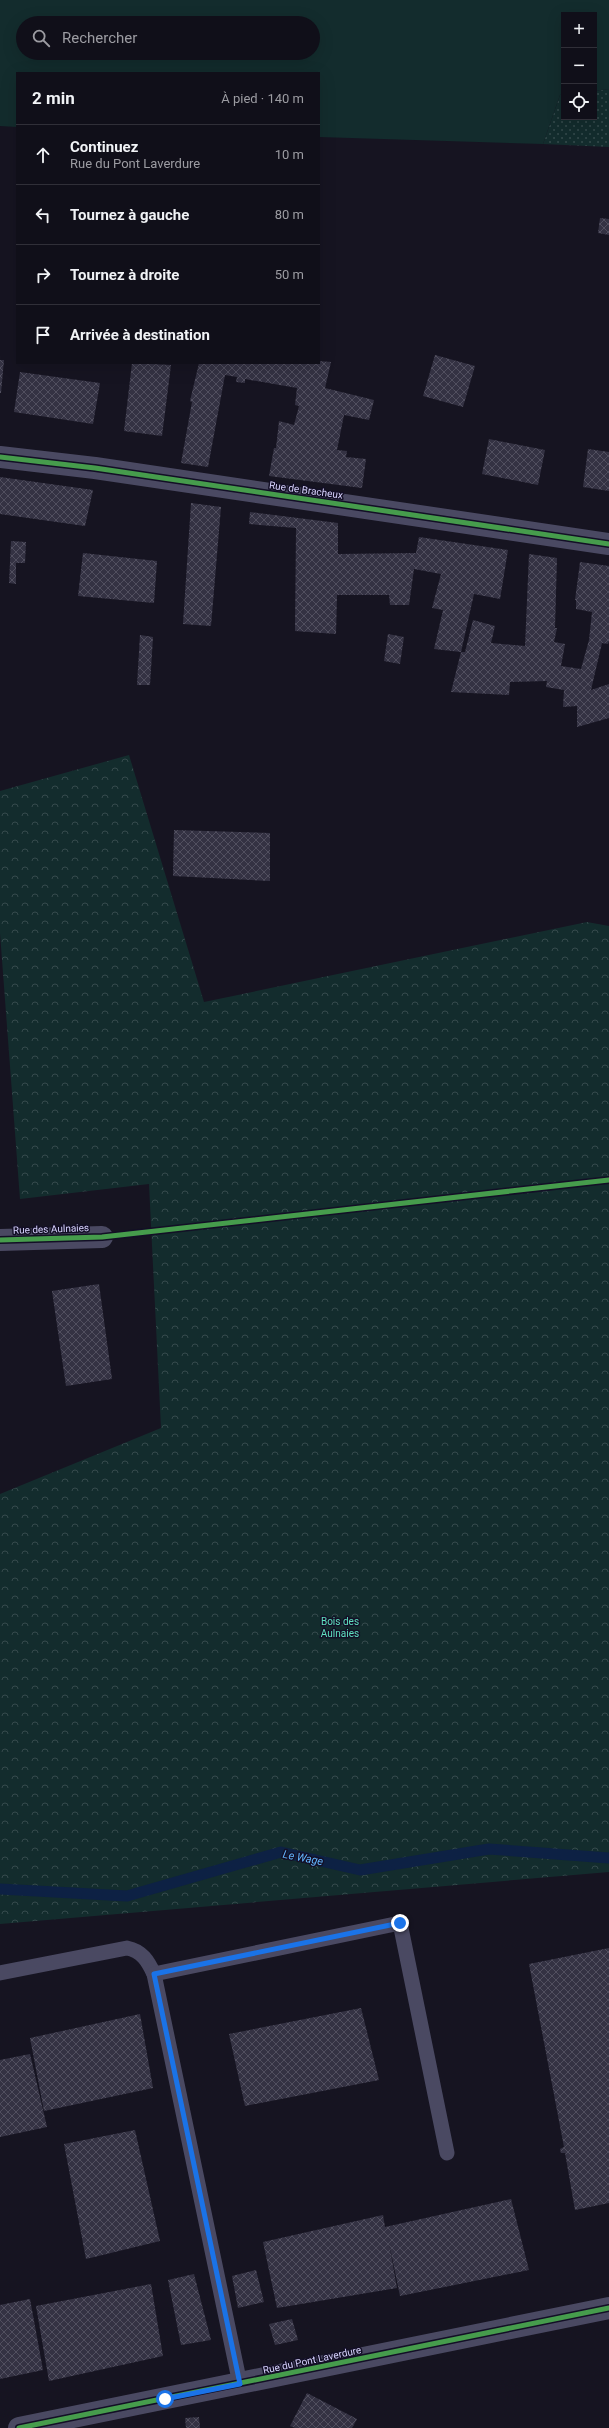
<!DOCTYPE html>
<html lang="fr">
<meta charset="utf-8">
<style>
:root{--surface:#100f19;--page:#1e1d26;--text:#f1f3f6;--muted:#9c9ca2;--line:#302f38}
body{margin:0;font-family:Roboto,sans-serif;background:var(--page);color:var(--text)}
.controls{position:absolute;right:12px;top:12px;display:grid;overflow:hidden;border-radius:0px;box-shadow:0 4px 16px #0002}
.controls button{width:36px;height:36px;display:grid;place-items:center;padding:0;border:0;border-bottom:1px solid var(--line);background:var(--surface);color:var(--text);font:20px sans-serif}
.stop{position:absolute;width:12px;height:12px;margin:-9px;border:3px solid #1a73e8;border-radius:50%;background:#fff}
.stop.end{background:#1a73e8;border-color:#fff;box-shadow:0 1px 4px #0008}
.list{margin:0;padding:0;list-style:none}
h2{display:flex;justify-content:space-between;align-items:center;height:52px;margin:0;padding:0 16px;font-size:17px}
h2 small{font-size:13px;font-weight:400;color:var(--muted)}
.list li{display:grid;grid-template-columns:26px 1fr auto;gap:12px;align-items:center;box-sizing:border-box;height:60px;padding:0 16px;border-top:1px solid var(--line)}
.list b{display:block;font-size:15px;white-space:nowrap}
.list p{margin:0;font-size:13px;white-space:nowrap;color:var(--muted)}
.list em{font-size:13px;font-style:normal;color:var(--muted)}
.icon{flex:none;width:22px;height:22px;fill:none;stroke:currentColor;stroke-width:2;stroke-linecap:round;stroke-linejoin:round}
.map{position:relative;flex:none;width:609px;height:2428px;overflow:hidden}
.search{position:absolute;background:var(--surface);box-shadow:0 4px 16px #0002;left:16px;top:16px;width:304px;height:44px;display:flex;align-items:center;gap:10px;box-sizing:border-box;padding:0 14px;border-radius:22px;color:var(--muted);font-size:15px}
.panel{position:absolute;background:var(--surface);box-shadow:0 4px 16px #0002;left:16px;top:72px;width:304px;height:292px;border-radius:0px}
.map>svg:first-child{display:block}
</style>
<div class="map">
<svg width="609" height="2428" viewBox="0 0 609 2428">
<defs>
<pattern id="grass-dots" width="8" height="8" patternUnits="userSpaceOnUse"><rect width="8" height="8" fill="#132c2d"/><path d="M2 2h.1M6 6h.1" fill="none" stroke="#354a4c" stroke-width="1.8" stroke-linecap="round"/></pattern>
<pattern id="forest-crowns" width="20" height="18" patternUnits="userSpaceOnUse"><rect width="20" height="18" fill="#132c2d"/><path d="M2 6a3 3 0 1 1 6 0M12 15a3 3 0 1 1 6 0" fill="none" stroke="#354a4c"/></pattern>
<pattern id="building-cross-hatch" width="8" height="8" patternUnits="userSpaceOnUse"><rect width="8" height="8" fill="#343243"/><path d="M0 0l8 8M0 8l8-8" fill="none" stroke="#514f5f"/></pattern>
</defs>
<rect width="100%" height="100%" fill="#161421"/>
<polygon fill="url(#grass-dots)" points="609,89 609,147 543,144 560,95 564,94 564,117 594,117 594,91"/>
<polygon fill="url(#forest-crowns)" points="129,755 204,1002 587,922 609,926 609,1872 0,1924 0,1494 161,1428 149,1184 20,1199 0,933 0,791"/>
<path fill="#132c2d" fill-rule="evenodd" d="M0 0H609V89L594 91V15H564V94L560 95 543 144 319 137V73H17V127L0 126ZM23 23H313V53H23Z"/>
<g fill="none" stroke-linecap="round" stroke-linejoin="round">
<polyline stroke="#0d2144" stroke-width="11" points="0,1889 127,1896 281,1852 360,1870 489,1849 609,1858"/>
</g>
<g fill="url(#building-cross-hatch)">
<polygon points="600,218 609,219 609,235 598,233"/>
<polygon points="435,355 475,366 463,407 423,396"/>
<polygon points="0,360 4,360 1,393 0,393"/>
<polygon points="319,361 331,362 325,388 374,400 369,420 344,415 337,450 347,451 346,457 366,459 362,488 269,476 274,448 276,448 279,421 294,425 299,406 295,405 297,388 245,379 245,383 236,382 237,377 225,375 208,467 181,463 192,402 190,401 199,363 319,363"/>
<polygon points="132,363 171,365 162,436 124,431"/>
<polygon points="20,372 100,383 93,424 14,412"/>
<polygon points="489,439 545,450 538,485 482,474"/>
<polygon points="588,449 609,452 609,491 583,487"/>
<polygon points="0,477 93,490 85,526 0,514"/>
<polygon points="191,503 221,507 211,626 183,624"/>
<polygon points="250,512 338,523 338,554 416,553 419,537 508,550 500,599 474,594 461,652 465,652 473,620 495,626 491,643 525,646 529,554 557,558 555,628 557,628 554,642 565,644 561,666 581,669 589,640 592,612 576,609 576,600 575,600 580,562 609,566 609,641 608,644 602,643 591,690 609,684 609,718 577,727 577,706 563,707 564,690 546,687 547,681 510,682 509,695 451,692 461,652 434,649 443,610 432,608 441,574 414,569 409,605 390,605 389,595 337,595 336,634 295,631 296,528 249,524"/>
<polygon points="11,541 26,542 25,563 16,563 16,584 9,583"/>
<polygon points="83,553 157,561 154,603 78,596"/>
<polygon points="388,634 404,637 400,664 384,661"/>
<polygon points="140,635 153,637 150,685 137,685"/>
<polygon points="174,830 270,833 270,881 173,876"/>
<polygon points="99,1284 112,1379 66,1386 52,1291"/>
<polygon points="609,1948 609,2203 575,2210 565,2153 561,2153 560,2149 564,2147 529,1964"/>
<polygon points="361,2008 379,2080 245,2106 229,2034"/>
<polygon points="140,2014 153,2088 44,2111 30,2038"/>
<polygon points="30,2054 47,2127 0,2137 0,2060"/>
<polygon points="135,2130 160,2241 86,2259 64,2144"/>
<polygon points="511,2199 529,2270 400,2296 389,2243 397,2288 277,2308 263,2242 383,2215 385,2227"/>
<polygon points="256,2270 264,2302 238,2308 232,2276"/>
<polygon points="194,2274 211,2340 181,2345 168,2280"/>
<polygon points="151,2284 163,2356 49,2381 36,2306"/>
<polygon points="30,2299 43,2370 0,2379 0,2305"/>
<polygon points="292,2319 298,2340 275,2345 269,2324"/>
<polygon points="307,2393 357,2419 352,2428 295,2428 290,2426"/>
<polygon points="199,2417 200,2428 186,2428 185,2418"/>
</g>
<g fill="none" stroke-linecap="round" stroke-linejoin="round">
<g stroke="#4a4962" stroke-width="15">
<path d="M0 1973 127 1948C142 1951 148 1961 154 1974L240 2384"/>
<polyline points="154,1974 400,1923 447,2153"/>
</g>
<g stroke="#4a4962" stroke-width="22">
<polyline points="0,457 95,468 609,544"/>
<polyline points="0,1240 102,1237"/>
<polyline points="19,2428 609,2308"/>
</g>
<g stroke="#130f26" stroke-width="8">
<g id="cycleway">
<polyline points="0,457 95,468 609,544"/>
<polyline points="0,1240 102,1237 609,1180"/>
<polyline points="19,2428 609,2308"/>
</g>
</g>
<use href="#cycleway" stroke="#469c4c" stroke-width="5"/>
</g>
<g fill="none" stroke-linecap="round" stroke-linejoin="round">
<polyline stroke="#1a73e8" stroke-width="5" points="165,2399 240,2384 154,1974 400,1923"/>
</g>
<g text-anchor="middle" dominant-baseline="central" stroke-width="3" stroke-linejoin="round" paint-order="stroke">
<g font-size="10" fill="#d9d4ff" stroke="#130f26">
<text transform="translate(306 490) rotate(8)">Rue de Bracheux</text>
<text transform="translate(51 1229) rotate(-2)">Rue des Aulnaies</text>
<text transform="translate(312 2360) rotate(-12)">Rue du Pont Laverdure</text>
</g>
<g font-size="10" fill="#5fe0c0" stroke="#130f26">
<text x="340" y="1621">Bois des<tspan x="340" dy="12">Aulnaies</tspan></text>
</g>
<g font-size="11" font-style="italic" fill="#62b6ff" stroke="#130f26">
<text transform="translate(303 1858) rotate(11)">Le Wage</text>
</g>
</g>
</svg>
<div class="controls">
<button>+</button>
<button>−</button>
<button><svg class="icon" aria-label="locate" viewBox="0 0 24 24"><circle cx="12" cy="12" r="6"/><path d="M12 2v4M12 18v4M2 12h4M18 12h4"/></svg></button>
</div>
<div class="stop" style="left:165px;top:2399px"></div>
<div class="stop end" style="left:400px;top:1923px"></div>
<div class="search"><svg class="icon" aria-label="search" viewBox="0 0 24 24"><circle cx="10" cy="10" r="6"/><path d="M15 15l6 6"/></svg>Rechercher</div>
<section class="panel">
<h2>2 min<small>À pied · 140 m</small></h2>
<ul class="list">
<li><svg class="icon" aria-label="ahead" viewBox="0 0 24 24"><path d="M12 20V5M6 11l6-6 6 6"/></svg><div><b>Continuez</b><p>Rue du Pont Laverdure</p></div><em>10 m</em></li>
<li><svg class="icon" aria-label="left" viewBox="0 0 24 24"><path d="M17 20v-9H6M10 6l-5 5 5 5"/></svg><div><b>Tournez à gauche</b></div><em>80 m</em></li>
<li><svg class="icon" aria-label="right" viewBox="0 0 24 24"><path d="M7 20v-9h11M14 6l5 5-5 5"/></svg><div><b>Tournez à droite</b></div><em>50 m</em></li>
<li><svg class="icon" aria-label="arrive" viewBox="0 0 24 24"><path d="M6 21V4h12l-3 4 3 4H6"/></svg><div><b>Arrivée à destination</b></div></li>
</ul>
</section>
</div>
